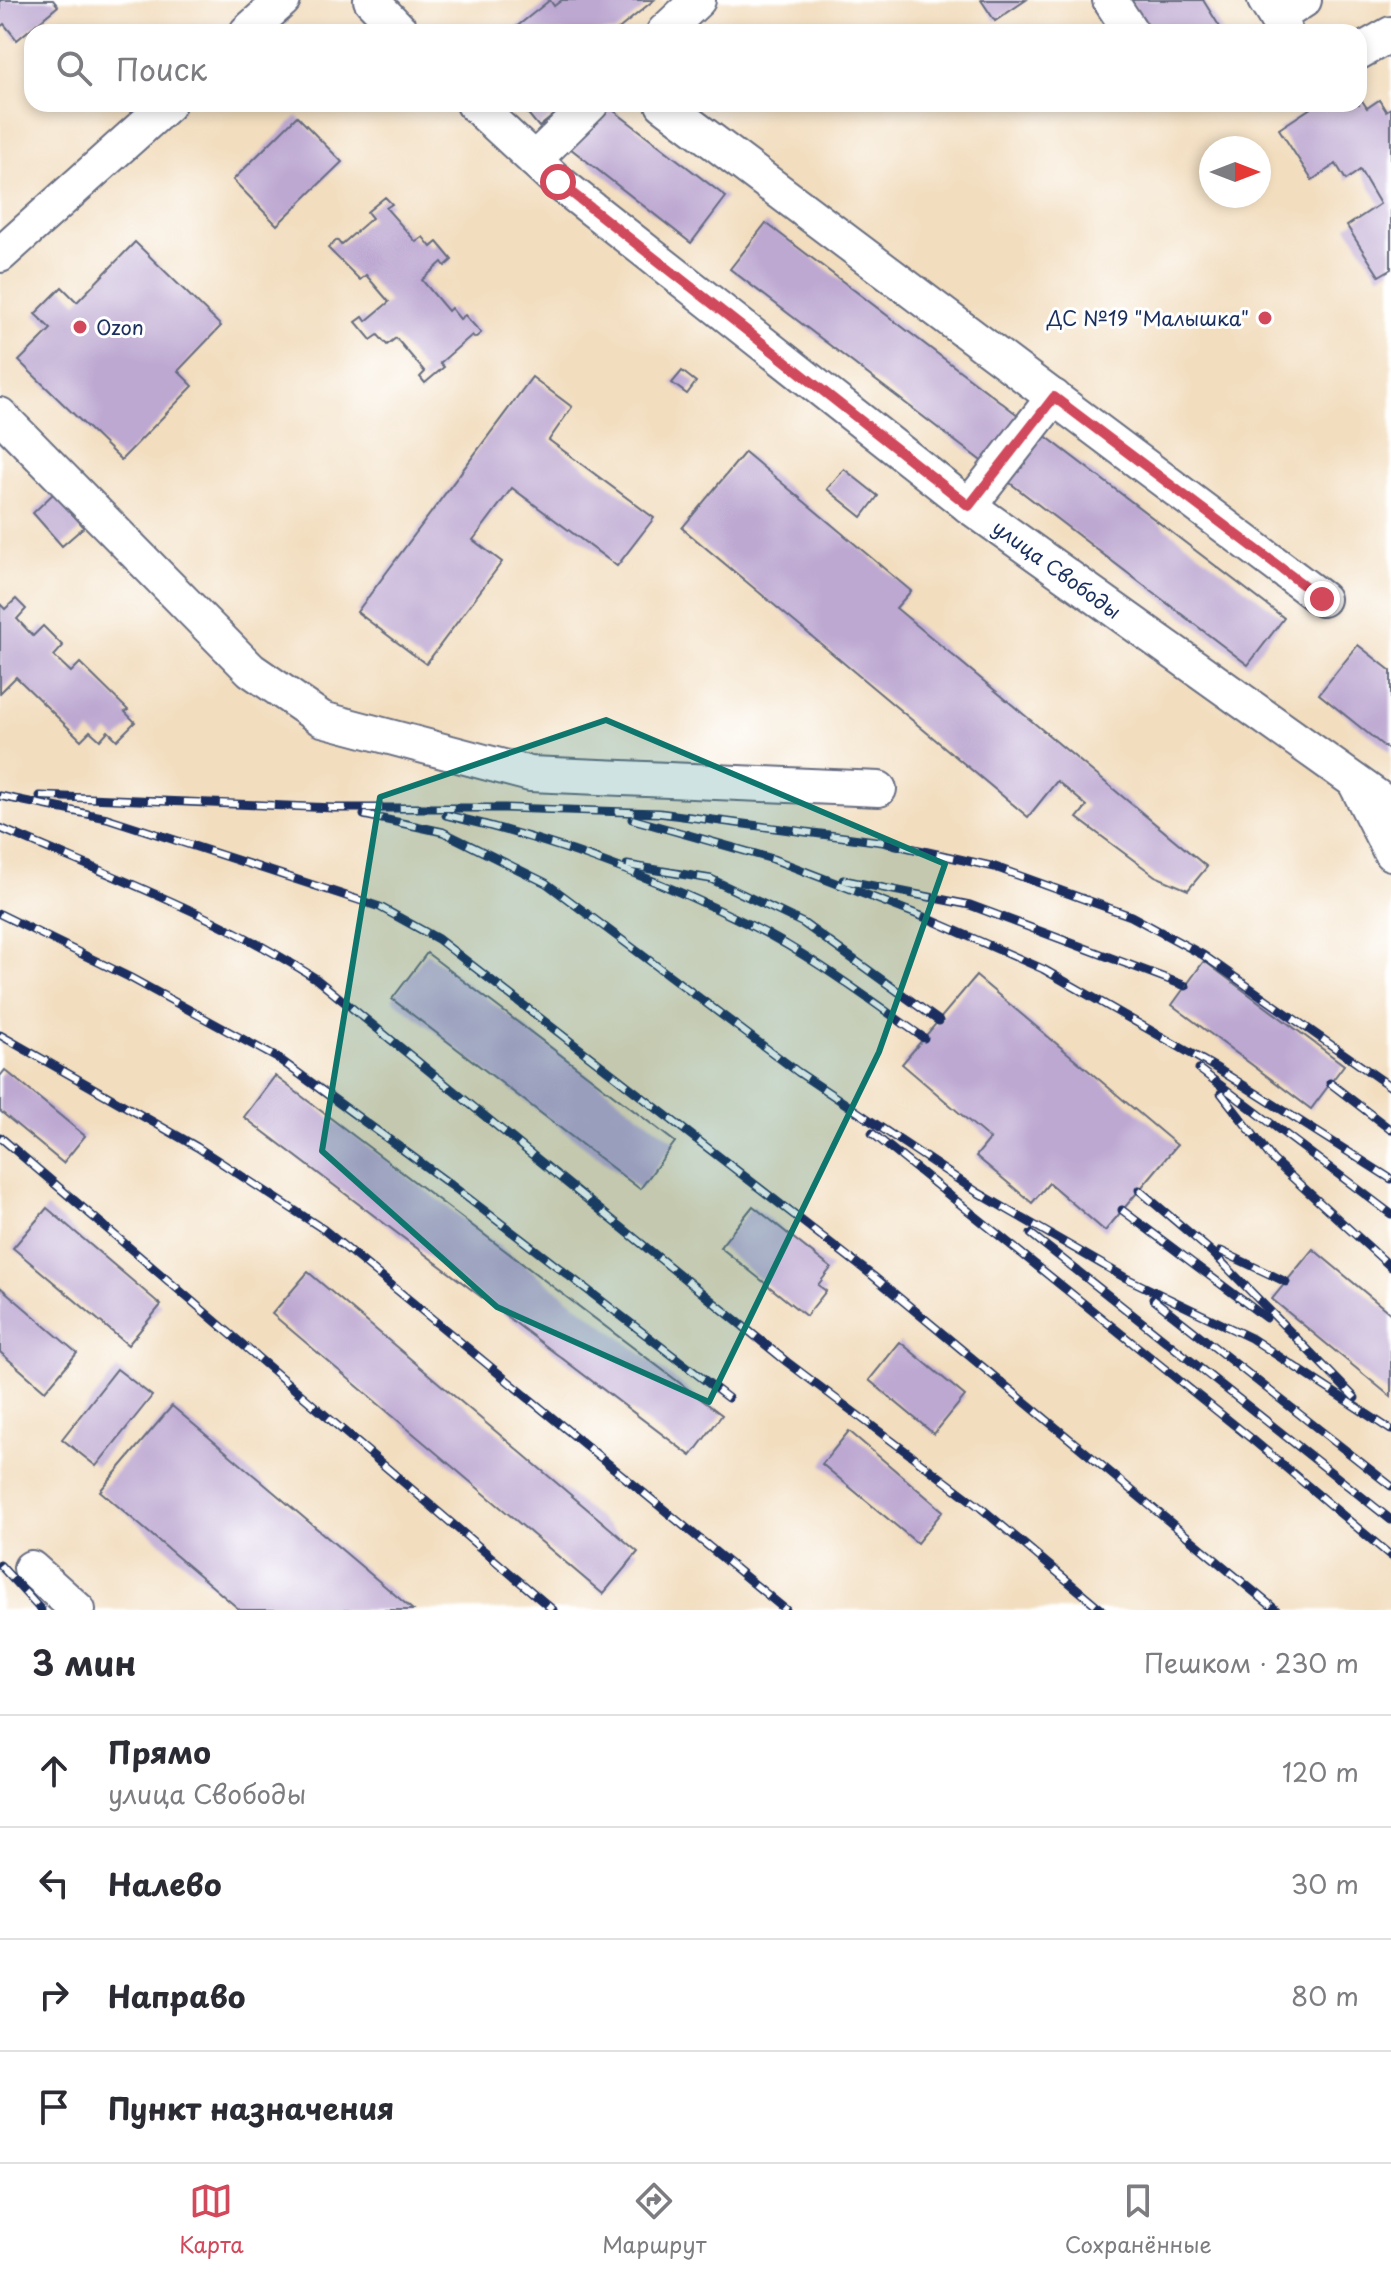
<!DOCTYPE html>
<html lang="ru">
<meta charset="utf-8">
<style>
:root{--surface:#fff;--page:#f7f7f7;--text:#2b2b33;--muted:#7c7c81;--line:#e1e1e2;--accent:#d1495b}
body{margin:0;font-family:"Playpen Sans",sans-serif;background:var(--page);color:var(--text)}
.compass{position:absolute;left:1199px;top:136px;width:72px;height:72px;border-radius:50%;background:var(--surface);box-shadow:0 4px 12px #0003;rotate:90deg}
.stop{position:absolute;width:24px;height:24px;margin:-18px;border:6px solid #d1495b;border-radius:50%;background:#fff}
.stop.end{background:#d1495b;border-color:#fff;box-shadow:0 2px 8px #0008}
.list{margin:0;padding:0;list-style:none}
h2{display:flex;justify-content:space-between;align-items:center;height:104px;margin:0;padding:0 32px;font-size:34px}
h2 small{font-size:26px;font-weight:400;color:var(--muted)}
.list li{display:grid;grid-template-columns:52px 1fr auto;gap:24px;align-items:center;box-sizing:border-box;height:112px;padding:0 32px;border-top:2px solid var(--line)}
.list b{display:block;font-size:30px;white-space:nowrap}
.list p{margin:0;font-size:26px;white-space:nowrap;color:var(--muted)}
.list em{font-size:26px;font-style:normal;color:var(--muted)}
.icon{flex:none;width:44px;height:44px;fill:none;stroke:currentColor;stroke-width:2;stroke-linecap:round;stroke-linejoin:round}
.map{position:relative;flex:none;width:1391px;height:1610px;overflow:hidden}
.search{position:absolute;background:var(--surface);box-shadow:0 4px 12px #0003;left:24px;right:24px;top:24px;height:88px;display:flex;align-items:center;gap:20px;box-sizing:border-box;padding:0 28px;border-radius:24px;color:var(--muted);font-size:30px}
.sheet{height:552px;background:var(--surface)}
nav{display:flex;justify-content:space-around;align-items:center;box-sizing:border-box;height:112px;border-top:2px solid var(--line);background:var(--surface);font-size:22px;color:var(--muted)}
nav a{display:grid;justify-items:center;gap:4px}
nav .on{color:var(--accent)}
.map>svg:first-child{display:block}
</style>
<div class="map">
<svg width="1391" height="1610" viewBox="0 0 1391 1610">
<rect width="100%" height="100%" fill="#fff"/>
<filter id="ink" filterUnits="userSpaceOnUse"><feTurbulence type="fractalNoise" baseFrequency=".0125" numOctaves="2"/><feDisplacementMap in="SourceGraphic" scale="16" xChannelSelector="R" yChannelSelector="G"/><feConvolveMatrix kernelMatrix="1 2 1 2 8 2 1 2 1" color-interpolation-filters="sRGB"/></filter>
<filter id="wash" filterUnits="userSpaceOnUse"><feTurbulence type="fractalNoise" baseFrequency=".006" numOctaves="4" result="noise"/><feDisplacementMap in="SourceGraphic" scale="32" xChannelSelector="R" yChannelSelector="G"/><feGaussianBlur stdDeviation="1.8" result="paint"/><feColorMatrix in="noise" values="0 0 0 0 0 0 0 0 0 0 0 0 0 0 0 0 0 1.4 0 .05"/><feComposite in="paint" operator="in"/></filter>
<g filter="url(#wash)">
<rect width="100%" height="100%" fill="#f2ddbe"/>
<g id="blocks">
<g fill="#bda8d1">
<polygon points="0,0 53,0 58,6 17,40 4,24 0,27"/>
<polygon points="550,0 554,6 562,0 654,0 615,32 510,32"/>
<polygon points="981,0 1026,0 995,21"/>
<polygon points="1130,0 1203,0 1223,32 1151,32"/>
<polygon points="1359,96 1367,108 1379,100 1386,111 1391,108 1391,269 1379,276 1347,226 1380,204 1360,170 1346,180 1336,164 1312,180 1279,129 1317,104 1359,104"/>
<polygon points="520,104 568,104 539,127"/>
<polygon points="605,104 726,197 691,243 570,148"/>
<polygon points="297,116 342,162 277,225 233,180"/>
<polygon points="385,197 392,204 386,208 416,242 423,237 431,247 437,242 452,260 445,266 442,262 422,280 448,311 451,308 460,319 465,315 481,333 475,338 472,335 440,363 444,367 425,383 420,377 425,372 396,338 387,345 378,335 371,340 356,322 363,317 366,321 389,302 366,275 360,280 328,248 337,240 341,245 372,218 367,212"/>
<polygon points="766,223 1284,618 1248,665 730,269"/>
<polygon points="135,242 221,326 178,371 193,386 121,460 19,361 51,329 35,314 62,287 77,302"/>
<polygon points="682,371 696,382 687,394 672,383"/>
<polygon points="532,377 572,407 549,440 654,518 617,566 512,488 473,540 502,562 426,664 357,612"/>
<polygon points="745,452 911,591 896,608 1207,867 1188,890 1155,876 1077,818 1087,806 1057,781 1028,817 682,528"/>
<polygon points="844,469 878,496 862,517 827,489"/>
<polygon points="54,493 84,527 62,546 33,513"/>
<polygon points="16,599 26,609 17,619 33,636 43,626 63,646 54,656 71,672 80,663 128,710 125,712 135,722 117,740 108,731 100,740 90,731 81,740 16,677 0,693 0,604 5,609"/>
<polygon points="1358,645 1391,671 1391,752 1319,694"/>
<polygon points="427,953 675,1142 640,1189 392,999"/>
<polygon points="1204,961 1344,1065 1311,1109 1172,1005"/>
<polygon points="976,976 1177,1145 1105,1231 1049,1183 1032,1203 976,1156 990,1139 902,1064"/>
<polygon points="5,1070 85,1136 63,1163 0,1111 0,1076"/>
<polygon points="275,1076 722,1415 691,1456 244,1117"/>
<polygon points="753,1206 831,1268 818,1285 826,1291 806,1316 720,1247"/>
<polygon points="47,1208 161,1305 128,1345 13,1248"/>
<polygon points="1313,1249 1391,1314 1391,1397 1272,1299"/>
<polygon points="308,1272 638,1552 603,1594 272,1314"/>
<polygon points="0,1287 77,1353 45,1391 0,1352"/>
<polygon points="900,1342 965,1396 934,1434 869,1380"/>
<polygon points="117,1369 152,1396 96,1466 62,1439"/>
<polygon points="172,1406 413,1610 240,1610 100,1491"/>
<polygon points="849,1431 943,1511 917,1543 822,1464"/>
</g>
</g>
</g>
<g filter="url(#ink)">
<use href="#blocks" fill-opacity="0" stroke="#666c80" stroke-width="2"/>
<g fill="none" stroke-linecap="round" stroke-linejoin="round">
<g stroke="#666c80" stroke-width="38">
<g id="minor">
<polyline points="371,0 402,32"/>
<polyline points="1110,0 1131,32"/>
<polyline points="1265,0 1285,32"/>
<polyline points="1276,18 1304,0"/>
<polyline points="247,32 283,0"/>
<polyline points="664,32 698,0"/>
<polyline points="1359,52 1391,34"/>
<polyline points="474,104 558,182 969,506 1391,807"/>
<polyline points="663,104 1322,599"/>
<polyline points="534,160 591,104"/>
<polyline points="0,255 168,104"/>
<polyline points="0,415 251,670 322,719 530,774 879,789"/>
<polyline points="969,506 1054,397"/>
<polyline points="1355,782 1391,853"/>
<polyline points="31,1568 78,1610"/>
</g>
</g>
<use href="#minor" stroke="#fff" stroke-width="34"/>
<g stroke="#1b2f5e" stroke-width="9">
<g id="rail">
<polyline points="0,796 107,818 209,851 380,907 438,939 873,1276 1276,1610"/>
<polyline points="40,796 334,808 505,808 659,813 883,842 995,867 1131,916 1203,955 1391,1087"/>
<polyline points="364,815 443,832 546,883 798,1072 977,1192 1124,1277 1251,1338 1391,1430"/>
<path d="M446 815C550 839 654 877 750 925 811 955 868 999 924 1038"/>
<polyline points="632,819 773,859 929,919 1043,969 1218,1069 1391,1179"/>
<path d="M0 828C106 874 218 915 315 978L787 1362 981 1508 1102 1610"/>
<polyline points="627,865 711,879 803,923 939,1021"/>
<polyline points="843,880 970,905 1186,986"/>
<polyline points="0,914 129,977 279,1059 451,1185 728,1398"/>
<polyline points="0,1035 197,1147 323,1229 786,1610"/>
<polyline points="1199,1069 1391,1214"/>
<polyline points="1330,1083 1391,1130"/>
<polyline points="1221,1093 1273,1160 1391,1267"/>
<polyline points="872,1133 1253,1440 1391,1556"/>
<polyline points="0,1137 553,1610"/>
<polyline points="1139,1190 1213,1253 1355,1398"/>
<polyline points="1122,1210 1266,1318"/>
<polyline points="1031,1234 1391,1520"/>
<polyline points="1221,1251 1286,1282"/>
<polyline points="1153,1299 1391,1486"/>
<polyline points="0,1565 41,1610"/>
</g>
</g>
<use href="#rail" stroke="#fff" stroke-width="6" stroke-dasharray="18" stroke-linecap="butt"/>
</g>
</g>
<g fill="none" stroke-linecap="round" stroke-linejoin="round" filter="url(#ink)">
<polyline stroke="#d1495b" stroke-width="10" points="558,182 969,506 1054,397 1322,599"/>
</g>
<path fill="#0f766e" fill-opacity="0.2" stroke="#0f766e" stroke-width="6" stroke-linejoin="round" d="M606 720 945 864 879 1052 709 1402 497 1307 322 1151 380 797Z"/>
<g fill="#d1495b" stroke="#fff" stroke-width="3">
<circle cx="1265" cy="318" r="8"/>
<circle cx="80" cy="327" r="8"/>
</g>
<g text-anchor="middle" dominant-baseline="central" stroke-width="6" stroke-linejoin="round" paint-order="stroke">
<g font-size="20" fill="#1b2f5e" stroke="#fff" text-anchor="end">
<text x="1249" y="318">ДС №19 "Малышка"</text>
<text x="96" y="327" text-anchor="start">Ozon</text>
</g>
<g font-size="20" fill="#1b2f5e" stroke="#fff">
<text transform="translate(1057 569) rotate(36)">улица Свободы</text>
</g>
</g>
</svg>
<svg class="compass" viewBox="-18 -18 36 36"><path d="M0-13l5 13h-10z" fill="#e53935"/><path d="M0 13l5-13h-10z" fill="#7c7c81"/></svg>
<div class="stop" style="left:558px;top:182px"></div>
<div class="stop end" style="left:1322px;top:599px"></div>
<div class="search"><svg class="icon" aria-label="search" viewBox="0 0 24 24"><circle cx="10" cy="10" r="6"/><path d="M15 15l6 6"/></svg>Поиск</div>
</div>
<section class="sheet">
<h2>3 мин<small>Пешком · 230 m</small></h2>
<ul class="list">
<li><svg class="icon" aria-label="ahead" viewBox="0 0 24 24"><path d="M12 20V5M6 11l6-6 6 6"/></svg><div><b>Прямо</b><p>улица Свободы</p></div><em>120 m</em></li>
<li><svg class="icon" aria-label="left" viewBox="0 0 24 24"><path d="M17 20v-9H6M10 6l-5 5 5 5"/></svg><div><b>Налево</b></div><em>30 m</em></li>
<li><svg class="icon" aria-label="right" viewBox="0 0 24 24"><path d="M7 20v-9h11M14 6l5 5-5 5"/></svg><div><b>Направо</b></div><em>80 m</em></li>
<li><svg class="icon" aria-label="arrive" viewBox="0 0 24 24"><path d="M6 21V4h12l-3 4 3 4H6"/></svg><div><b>Пункт назначения</b></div></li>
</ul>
</section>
<nav>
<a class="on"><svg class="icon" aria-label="map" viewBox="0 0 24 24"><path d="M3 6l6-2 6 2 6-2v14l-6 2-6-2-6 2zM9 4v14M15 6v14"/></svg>Карта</a>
<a><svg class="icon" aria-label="directions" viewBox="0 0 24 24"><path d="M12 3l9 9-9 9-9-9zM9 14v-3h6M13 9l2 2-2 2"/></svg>Маршрут</a>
<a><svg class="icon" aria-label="saved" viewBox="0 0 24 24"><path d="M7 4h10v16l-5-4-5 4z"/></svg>Сохранённые</a>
</nav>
